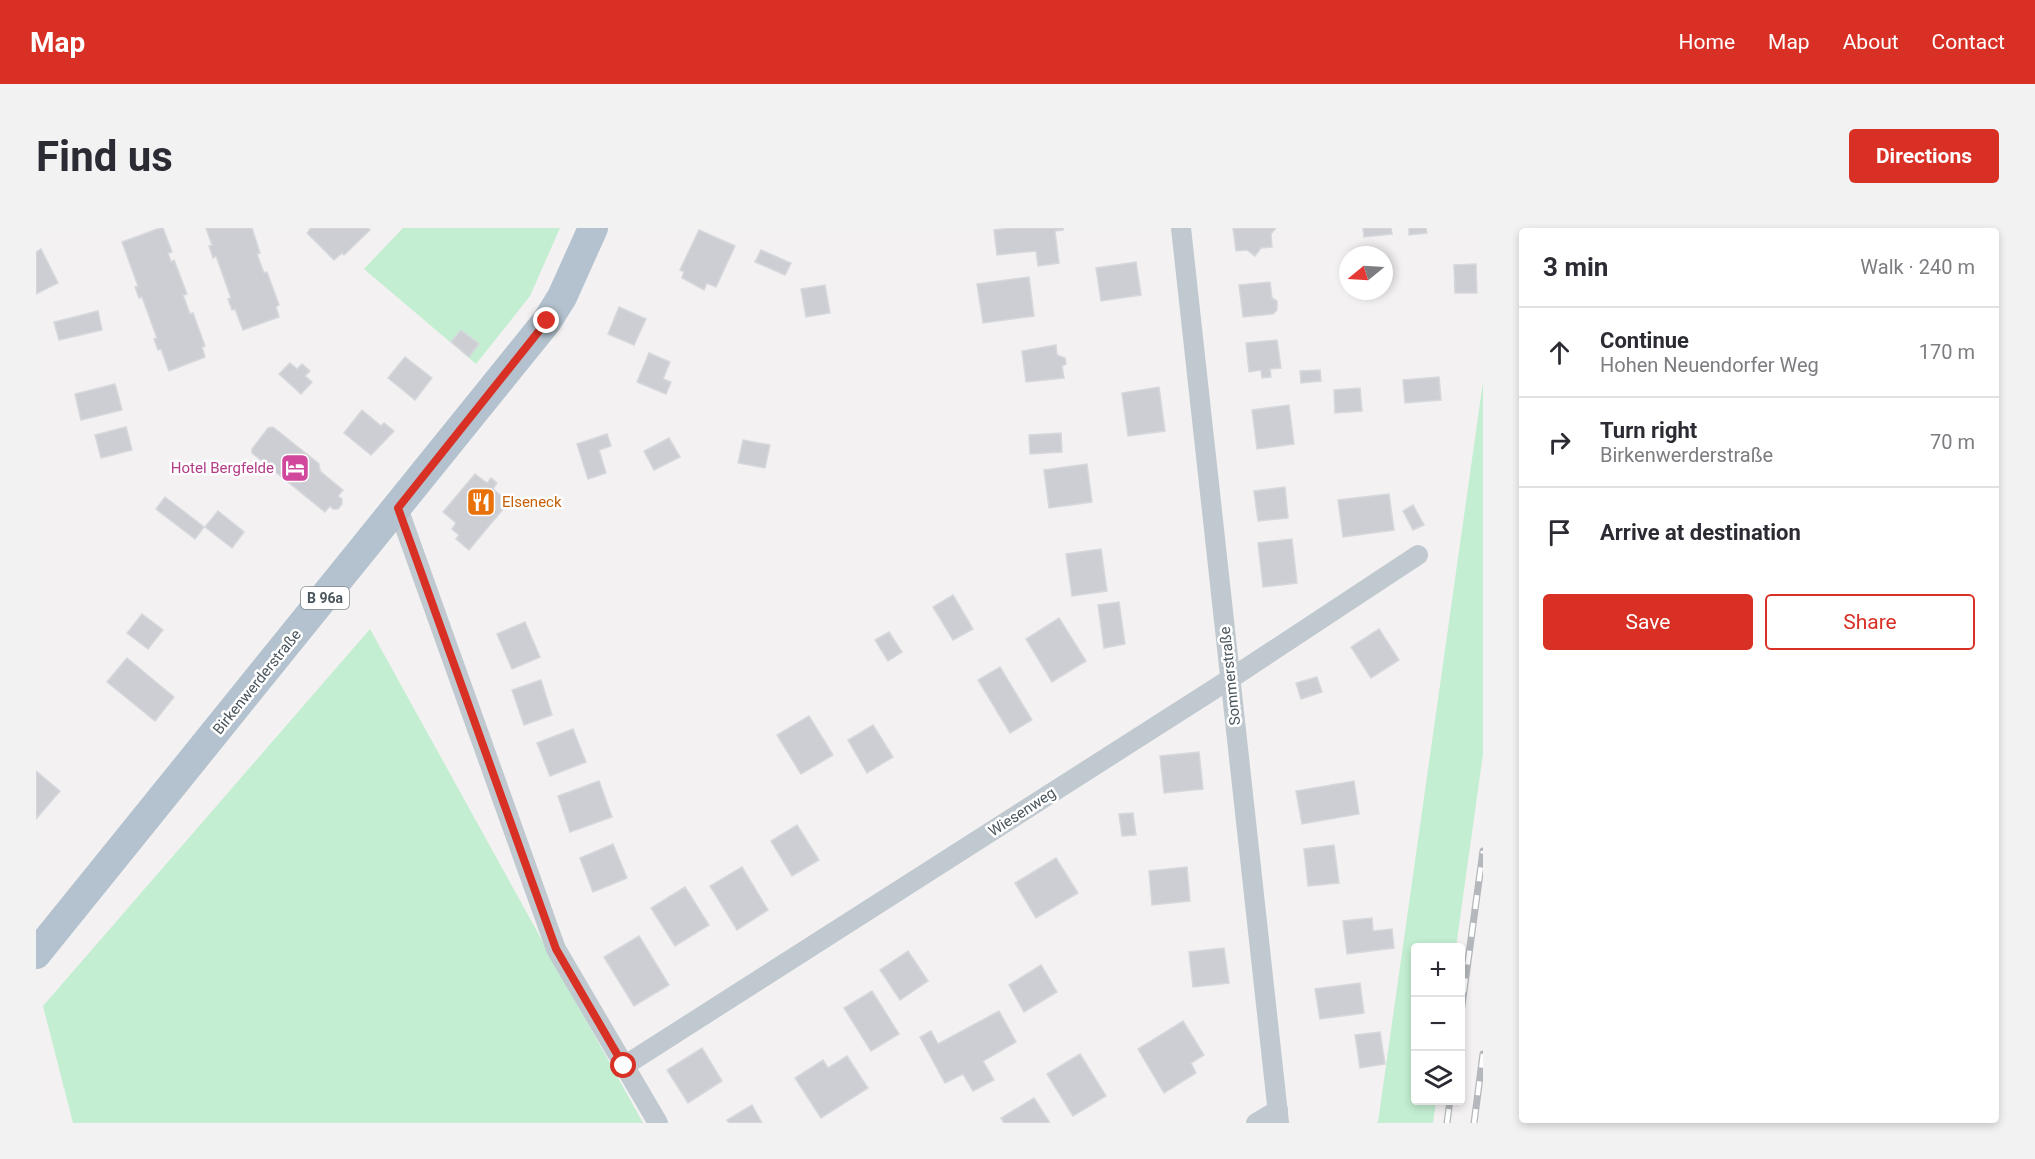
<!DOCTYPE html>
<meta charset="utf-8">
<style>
:root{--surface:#fff;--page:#f2f2f3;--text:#2b2b33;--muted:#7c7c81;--line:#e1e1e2;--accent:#d93025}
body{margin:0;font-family:Roboto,sans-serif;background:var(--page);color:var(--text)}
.controls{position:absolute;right:18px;bottom:18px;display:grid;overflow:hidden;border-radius:6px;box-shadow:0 3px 9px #0003}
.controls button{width:54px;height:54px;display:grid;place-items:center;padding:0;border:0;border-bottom:2px solid var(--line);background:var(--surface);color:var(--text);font:30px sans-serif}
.compass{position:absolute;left:1303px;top:18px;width:54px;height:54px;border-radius:50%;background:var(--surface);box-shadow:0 3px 9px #0003;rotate:252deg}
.stop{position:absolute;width:18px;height:18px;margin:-14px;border:4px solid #d93025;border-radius:50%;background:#fff}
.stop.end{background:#d93025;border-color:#fff;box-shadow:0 2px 6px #0008}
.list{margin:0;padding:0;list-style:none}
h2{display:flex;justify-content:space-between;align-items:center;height:78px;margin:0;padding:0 24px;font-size:26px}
h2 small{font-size:20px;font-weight:400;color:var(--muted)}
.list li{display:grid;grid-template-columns:39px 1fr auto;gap:18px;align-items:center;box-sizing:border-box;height:90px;padding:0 24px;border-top:2px solid var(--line)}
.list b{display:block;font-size:22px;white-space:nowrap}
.list p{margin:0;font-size:20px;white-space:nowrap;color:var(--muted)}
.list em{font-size:20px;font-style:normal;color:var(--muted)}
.actions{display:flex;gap:12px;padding:18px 24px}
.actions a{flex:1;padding:14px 0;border:2px solid var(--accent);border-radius:6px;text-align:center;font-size:21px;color:var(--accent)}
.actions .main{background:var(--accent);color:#fff}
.icon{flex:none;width:33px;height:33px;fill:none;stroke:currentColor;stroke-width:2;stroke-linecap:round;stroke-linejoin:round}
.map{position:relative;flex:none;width:1447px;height:895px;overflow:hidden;border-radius:6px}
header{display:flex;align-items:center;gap:36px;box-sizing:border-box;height:84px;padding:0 30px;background:var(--accent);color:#fff}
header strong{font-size:28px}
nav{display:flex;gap:33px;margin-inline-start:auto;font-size:21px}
.intro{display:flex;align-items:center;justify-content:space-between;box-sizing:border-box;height:144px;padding:0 36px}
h1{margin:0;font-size:42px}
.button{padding:15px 27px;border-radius:6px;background:var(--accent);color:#fff;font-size:21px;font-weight:700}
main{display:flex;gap:36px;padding:0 36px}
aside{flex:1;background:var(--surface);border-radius:6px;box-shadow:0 3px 9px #0003}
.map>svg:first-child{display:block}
</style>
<header>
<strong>Map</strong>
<nav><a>Home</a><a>Map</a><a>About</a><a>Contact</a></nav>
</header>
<div class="intro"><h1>Find us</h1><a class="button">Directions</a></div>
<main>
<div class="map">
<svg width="1447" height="895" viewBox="0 0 1447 895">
<rect width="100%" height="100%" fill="#f3f1f2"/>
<g fill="#c3eed1">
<polygon points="367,0 524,0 494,68 440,136 328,41"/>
<polygon points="1447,154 1447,526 1420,719 1380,720 1380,872 1400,873 1397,895 1340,895 1342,894"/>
<polygon points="334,401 607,895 37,895 7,778"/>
</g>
<g fill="#ccced3" stroke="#d6d8dc" stroke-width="1.5">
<polygon points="124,0 127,0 136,24 132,25 135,34 138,32 151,66 147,67 154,86 157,85 169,118 166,119 169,129 133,143 125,121 122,122 118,111 121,110 106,69 103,70 99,59 102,58 86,14"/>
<polygon points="170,0 216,0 224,25 221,26 228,45 231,44 243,77 240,79 243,89 207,102 199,81 196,82 192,71 195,70 180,28 177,30 173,18 176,17"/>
<polygon points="275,0 332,0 334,2 308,27 306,25 298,32 271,5"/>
<polygon points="975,0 1027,0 1027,2 1019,3 1023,35 1002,38 1000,23 961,27 958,2"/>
<polygon points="1197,0 1240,0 1235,6 1236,19 1225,20 1219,28 1211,22 1200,23"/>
<polygon points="1327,0 1355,0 1356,6 1328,9"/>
<polygon points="1373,0 1390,0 1391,5 1373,7"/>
<polygon points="663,2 699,18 680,59 671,55 668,62 646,50 648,44 644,42"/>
<polygon points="5,21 22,55 0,66 0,24"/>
<polygon points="725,22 755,35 749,47 719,34"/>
<polygon points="1100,34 1105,67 1065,73 1060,40"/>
<polygon points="1440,36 1441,65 1419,65 1418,37"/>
<polygon points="993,49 998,88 947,95 941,56"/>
<polygon points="1234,54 1236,70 1241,73 1241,82 1237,86 1207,89 1203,57"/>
<polygon points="789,57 794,85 770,89 765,61"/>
<polygon points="583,79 610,91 598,117 572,106"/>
<polygon points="62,83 66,102 23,112 18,94"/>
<polygon points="425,102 443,116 433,129 415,114"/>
<polygon points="1241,112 1245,140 1234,141 1235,149 1226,150 1225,142 1213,144 1210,115"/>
<polygon points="1020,117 1021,127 1029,130 1030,136 1026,138 1028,150 990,154 986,123"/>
<polygon points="613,125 634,134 627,151 635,154 630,166 601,154"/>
<polygon points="369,129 396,150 379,172 352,150"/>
<polygon points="254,135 261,141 266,136 274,143 269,148 276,154 265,166 243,146"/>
<polygon points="1284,142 1285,153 1265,155 1264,143"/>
<polygon points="1403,149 1405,172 1369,175 1367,152"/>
<polygon points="79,156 86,182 45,192 39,166"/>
<polygon points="1123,159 1129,203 1092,208 1086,165"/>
<polygon points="1324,160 1326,183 1299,185 1298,162"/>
<polygon points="1253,177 1258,216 1221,221 1216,182"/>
<polygon points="326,182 345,198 348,195 358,203 335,227 308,205"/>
<polygon points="90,199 96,222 65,230 59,207"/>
<polygon points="237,199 283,236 284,243 307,262 302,268 306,271 306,276 302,281 297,281 294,278 289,284 216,225 216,221 232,200"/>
<polygon points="1025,205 1026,224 994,226 993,207"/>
<polygon points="571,206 575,218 563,222 570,245 552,251 541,216"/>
<polygon points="633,210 644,229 618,242 608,223"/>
<polygon points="707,212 734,217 729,240 702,235"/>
<polygon points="1051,236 1056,274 1013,280 1008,242"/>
<polygon points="439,246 451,255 455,250 461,255 457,261 473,274 433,322 420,311 423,307 416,301 420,295 407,284"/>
<polygon points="1249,259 1252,290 1222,293 1218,263"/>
<polygon points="1353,266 1358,302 1307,309 1302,272"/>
<polygon points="129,269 168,299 159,311 120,281"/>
<polygon points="1377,277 1388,297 1377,302 1367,283"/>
<polygon points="182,283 208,304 196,320 169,299"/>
<polygon points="1256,311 1261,355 1227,359 1222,315"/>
<polygon points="1065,321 1071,363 1036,368 1030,326"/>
<polygon points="917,367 937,401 917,412 897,379"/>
<polygon points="1083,374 1089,416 1068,420 1062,377"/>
<polygon points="106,386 127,402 112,421 91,405"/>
<polygon points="1023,390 1050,433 1016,454 990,411"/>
<polygon points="489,394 504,429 476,441 461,406"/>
<polygon points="1343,401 1363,432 1335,450 1315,419"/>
<polygon points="853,404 866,424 852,433 839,412"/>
<polygon points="91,430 138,469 119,493 71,454"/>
<polygon points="964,439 996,492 974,505 942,452"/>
<polygon points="1281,449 1286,464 1265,471 1260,455"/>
<polygon points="505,452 516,487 488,497 476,462"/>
<polygon points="773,488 797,527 765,546 741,507"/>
<polygon points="837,497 857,529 831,545 812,512"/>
<polygon points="537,501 550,534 514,548 501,515"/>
<polygon points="1163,524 1167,561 1128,565 1124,528"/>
<polygon points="0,543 24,563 0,591"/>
<polygon points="563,553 576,589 534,604 522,568"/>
<polygon points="1318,553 1323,586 1266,596 1260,563"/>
<polygon points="1097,585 1100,607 1086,608 1083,586"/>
<polygon points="761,597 783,632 756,648 735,613"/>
<polygon points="577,616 591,650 557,664 544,630"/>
<polygon points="1298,617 1303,655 1272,658 1268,621"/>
<polygon points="1020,630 1042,665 1000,690 979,655"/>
<polygon points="706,639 732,682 701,702 674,658"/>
<polygon points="1151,639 1154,673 1116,677 1113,643"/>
<polygon points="649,659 673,697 639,718 615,680"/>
<polygon points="1336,690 1337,703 1356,701 1358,720 1311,726 1307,693"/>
<polygon points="603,708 633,757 598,778 568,729"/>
<polygon points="1188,720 1193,755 1157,759 1153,724"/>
<polygon points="872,723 892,753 864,772 844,742"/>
<polygon points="1005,737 1021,764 988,784 973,757"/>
<polygon points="1324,755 1328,785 1284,791 1279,761"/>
<polygon points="836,763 863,806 835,823 808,780"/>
<polygon points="963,783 980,814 947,833 958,852 937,863 927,846 909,855 884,809 895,803 902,816"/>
<polygon points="1147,793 1168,827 1155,835 1160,845 1128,865 1102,821"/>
<polygon points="1344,804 1349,836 1324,840 1319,807"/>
<polygon points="666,820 686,853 652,875 631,842"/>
<polygon points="1044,826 1070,868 1037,888 1011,846"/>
<polygon points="811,828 832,860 785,890 759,850 787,832 792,840"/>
<polygon points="998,870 1014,895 968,895 965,890"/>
<polygon points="716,877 726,895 693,895 691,892"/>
</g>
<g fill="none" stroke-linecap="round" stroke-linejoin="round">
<g stroke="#c0c9cf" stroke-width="20">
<polyline points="1145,0 1243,895"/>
<polyline points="362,280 520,721 622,895"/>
<polyline points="588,838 1194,451 1382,327"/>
<polyline points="1220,895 1242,882"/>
</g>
<polyline stroke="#b3c2ce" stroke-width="30" points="0,726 511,93 526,69 557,0"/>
<g stroke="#b4b7bb" stroke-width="7">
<g id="rail">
<polyline points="1424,792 1447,623"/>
<polyline points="1411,895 1414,872"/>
<polyline points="1438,895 1447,826"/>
</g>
</g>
<use href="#rail" stroke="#fff" stroke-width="4.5" stroke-dasharray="14" stroke-linecap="butt"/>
</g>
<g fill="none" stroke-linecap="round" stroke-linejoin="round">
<polyline stroke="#d93025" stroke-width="8" points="511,93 362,280 520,721 588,838"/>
</g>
<defs>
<g id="hotel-square" transform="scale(1.5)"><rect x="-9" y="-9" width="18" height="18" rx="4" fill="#d1479c" stroke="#fff"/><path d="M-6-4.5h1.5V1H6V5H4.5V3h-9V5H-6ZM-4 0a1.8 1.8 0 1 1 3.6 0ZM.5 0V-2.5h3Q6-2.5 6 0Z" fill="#fff"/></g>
<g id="restaurant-square" transform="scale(1.5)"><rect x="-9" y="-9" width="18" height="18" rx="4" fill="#e8710a" stroke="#fff"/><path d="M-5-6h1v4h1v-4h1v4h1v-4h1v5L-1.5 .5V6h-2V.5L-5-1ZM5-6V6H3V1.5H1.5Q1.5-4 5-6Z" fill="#fff"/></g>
</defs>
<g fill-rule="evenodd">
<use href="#hotel-square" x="259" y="240"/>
<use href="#restaurant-square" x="445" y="274"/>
</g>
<g text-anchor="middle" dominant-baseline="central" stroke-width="5" stroke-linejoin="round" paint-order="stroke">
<rect fill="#fff" stroke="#80898e" stroke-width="1.5" x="265" y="359" width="48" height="22" rx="4.5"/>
<g font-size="14" font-weight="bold" fill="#4a565e">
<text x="289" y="370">B 96a</text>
</g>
<g font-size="15" fill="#b23c85" stroke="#fff" text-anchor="end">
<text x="238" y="240">Hotel Bergfelde</text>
</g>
<g font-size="15" fill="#c56008" stroke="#fff" text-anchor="start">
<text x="466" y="274">Elseneck</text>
</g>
<g font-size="15" fill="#4a565e" stroke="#fff">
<text transform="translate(1194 448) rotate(-96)">Sommerstraße</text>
<text transform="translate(221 454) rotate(-51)">Birkenwerderstraße</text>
<text transform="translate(986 584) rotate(-33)">Wiesenweg</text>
</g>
</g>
</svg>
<div class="controls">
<button>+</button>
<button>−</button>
<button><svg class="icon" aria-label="layers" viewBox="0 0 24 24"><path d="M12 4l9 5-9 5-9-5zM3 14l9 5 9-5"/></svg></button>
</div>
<svg class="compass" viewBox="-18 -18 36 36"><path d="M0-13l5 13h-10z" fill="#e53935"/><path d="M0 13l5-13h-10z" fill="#7c7c81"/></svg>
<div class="stop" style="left:588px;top:838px"></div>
<div class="stop end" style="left:511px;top:93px"></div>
</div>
<aside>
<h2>3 min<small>Walk · 240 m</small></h2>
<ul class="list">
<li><svg class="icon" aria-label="ahead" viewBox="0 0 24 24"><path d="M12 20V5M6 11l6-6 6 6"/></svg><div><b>Continue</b><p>Hohen Neuendorfer Weg</p></div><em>170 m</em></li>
<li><svg class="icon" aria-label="right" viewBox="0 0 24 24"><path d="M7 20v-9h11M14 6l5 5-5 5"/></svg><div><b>Turn right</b><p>Birkenwerderstraße</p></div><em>70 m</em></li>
<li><svg class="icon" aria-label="arrive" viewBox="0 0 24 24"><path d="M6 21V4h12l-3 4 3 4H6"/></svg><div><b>Arrive at destination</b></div></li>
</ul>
<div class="actions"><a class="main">Save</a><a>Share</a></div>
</aside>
</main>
